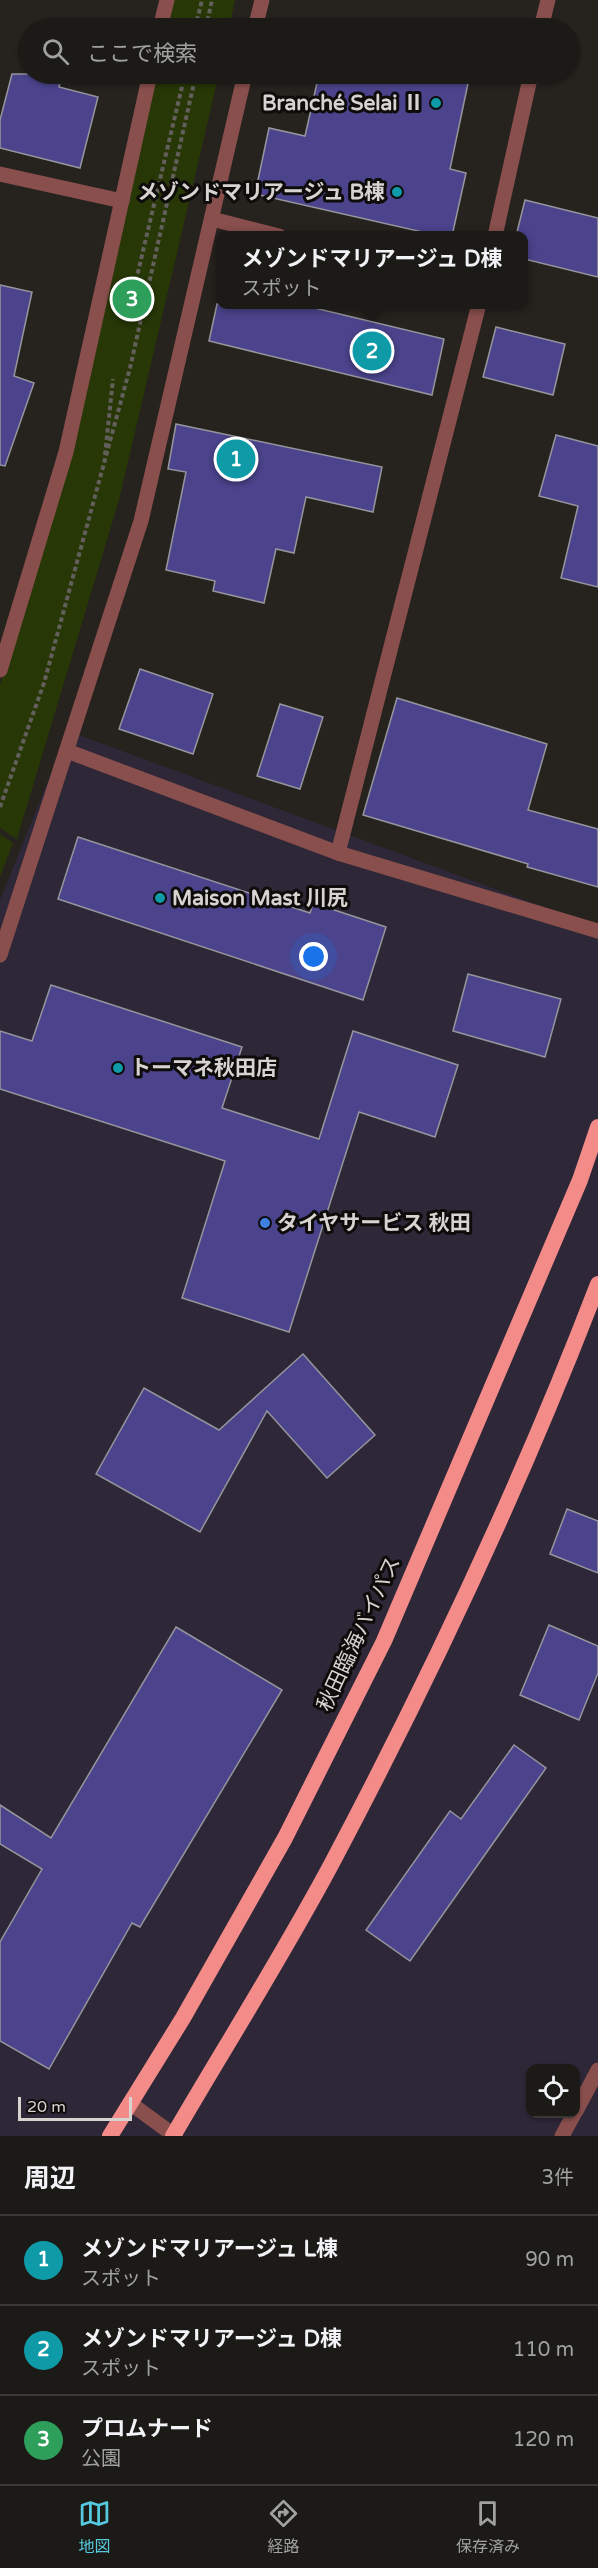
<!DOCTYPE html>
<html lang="ja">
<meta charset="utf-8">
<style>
:root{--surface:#1c1a16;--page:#25231f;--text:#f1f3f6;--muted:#a0a1a1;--line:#3a3835;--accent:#55cadf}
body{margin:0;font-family:"Varela Round","Noto Sans JP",sans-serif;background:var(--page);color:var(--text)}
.controls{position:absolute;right:18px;bottom:18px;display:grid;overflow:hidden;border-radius:12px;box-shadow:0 2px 4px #0004}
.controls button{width:54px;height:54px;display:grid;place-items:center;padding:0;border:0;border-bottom:2px solid var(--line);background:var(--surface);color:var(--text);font:30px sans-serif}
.scale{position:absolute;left:18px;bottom:15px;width:114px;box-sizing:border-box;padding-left:6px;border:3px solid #d6d3d1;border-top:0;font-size:16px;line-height:21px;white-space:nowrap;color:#d6d3d1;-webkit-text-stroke:4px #0e0c0a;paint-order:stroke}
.you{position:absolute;left:314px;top:957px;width:21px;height:21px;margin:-15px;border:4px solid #fff;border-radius:50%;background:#1a73e8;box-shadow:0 0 0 9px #1a73e833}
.badge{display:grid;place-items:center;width:39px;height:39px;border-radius:50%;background:var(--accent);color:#fff;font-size:20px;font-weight:700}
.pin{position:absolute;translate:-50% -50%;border:3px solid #fff;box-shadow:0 2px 6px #0006}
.popup{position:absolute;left:216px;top:231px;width:312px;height:78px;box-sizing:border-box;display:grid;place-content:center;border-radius:12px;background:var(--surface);filter:drop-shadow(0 2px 4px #0005);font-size:20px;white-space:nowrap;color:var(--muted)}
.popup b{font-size:22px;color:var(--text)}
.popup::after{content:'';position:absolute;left:50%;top:100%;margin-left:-12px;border:12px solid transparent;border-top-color:var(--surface)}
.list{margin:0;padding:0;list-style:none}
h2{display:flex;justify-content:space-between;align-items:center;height:78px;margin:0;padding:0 24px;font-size:26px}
h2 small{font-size:20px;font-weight:400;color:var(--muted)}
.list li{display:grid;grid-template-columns:39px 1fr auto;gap:18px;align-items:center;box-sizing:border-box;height:90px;padding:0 24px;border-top:2px solid var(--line)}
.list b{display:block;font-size:22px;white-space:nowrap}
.list p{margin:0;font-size:20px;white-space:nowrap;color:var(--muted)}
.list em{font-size:20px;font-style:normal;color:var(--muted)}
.icon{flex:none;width:33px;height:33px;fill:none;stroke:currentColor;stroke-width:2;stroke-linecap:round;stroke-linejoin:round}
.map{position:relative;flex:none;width:598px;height:2136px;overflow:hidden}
.search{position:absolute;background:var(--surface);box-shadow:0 2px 4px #0004;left:18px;right:18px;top:18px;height:66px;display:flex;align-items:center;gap:15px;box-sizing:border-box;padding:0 21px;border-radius:33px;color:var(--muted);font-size:22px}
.sheet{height:348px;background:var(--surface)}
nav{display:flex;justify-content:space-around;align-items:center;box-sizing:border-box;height:84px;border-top:2px solid var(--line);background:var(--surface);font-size:16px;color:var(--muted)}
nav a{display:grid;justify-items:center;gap:3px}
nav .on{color:var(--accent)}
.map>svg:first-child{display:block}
</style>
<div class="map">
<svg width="598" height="2136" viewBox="0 0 598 2136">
<rect width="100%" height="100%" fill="#26221e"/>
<path fill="#2d2737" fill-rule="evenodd" d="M68 731 598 927V2136H0V900ZM530 2068H576V2114H530Z"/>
<g fill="#273706">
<polygon points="172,0 235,0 229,28 165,28"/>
<polygon points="154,74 219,74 119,500 17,839 0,828 0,685"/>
<polygon points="0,834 13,843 0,877"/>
</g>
<g fill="#4b448d" stroke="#95959c" stroke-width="1.5">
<polygon points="12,74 62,74 59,87 98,97 80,168 0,148 0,120"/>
<polygon points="319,74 470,74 450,169 466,173 452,236 440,236 255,194 269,128 305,136"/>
<polygon points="525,200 598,218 598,277 524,259 524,236 516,236"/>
<polygon points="0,285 32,292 14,376 34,383 5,466 0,465"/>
<polygon points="217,304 298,304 444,339 432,395 209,341"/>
<polygon points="496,327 565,344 553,395 483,377"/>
<polygon points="176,424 382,467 373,512 306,497 294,553 276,549 264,603 213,591 215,581 166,570 186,472 168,469"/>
<polygon points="556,435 598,446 598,587 561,578 578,506 539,496"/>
<polygon points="140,669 213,694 193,754 119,729"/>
<polygon points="397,698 547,744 528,810 598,829 598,887 527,867 528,864 363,815"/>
<polygon points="280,704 323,717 300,789 257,776"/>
<polygon points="78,837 310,913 313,903 386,927 363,1000 58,899"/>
<polygon points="468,974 561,999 545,1057 453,1031"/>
<polygon points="51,985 242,1047 222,1108 319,1139 353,1031 458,1065 435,1137 359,1112 289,1332 182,1298 225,1161 0,1089 0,1031 32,1041"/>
<polygon points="303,1354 375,1435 327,1478 267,1411 200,1532 96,1474 144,1388 219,1430"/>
<polygon points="567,1509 598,1521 598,1573 550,1554"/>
<polygon points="549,1625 598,1646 598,1673 579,1720 520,1695"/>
<polygon points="176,1627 282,1690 140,1927 132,1923 49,2069 0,2041 0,1942 42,1869 0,1844 0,1805 51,1838"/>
<polygon points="514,1745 546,1768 410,1961 366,1930 450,1811 461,1819"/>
</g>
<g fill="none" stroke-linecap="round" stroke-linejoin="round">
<g stroke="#635f5c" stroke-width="4" stroke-dasharray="4.5 3" stroke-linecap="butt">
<polyline points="195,28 202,0"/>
<polyline points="206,28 212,0"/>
<polyline points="129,310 185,74"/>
<polyline points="105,455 113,379"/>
<polyline points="0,807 44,683 130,368 196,74"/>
</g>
<g stroke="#894f4d" stroke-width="15">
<polyline points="130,2103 175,2136"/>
<polyline points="576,2111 598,2070"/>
<polyline points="562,2136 574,2114"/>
</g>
<g stroke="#894f4d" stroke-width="15">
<polyline points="160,28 167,0"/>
<polyline points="255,28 262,0"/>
<polyline points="541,28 548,0"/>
<polyline points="0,174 122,201"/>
<polyline points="212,219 279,236"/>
<polyline points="495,236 531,74"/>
<polyline points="0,670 66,452 150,74"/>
<polyline points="67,751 338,853 598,931"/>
<polyline points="338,853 479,304"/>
<polyline points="0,955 141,521 245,74"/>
</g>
<g stroke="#f38b89" stroke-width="16">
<polyline points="110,2136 183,2018 285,1838 384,1641 580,1180 598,1127"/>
<path d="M173 2136C226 2045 283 1955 332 1863 431 1676 522 1482 598 1284"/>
</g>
</g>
<g fill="#0f9aa8" stroke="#0e0c0a" stroke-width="2">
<circle cx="436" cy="103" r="6"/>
<circle cx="397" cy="192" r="6"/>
<circle cx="160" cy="898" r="6"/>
<circle cx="118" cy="1068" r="6"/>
</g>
<circle fill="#3f7fe0" stroke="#0e0c0a" stroke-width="2" cx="265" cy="1223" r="6"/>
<g text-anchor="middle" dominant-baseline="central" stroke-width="6" stroke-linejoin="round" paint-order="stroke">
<g font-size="21" font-weight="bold" fill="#d6d3d1" stroke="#0e0c0a" text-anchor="start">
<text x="424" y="103" text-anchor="end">Branché Selai Ⅱ</text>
<text x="385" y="192" text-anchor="end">メゾンドマリアージュ B棟</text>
<text x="172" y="898">Maison Mast 川尻</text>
<text x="130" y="1068">トーマネ秋田店</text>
<text x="277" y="1223">タイヤサービス 秋田</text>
</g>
<g font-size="21" fill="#d6d3d1" stroke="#0e0c0a">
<text transform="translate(359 1634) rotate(-65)">秋田臨海バイパス</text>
</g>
</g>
</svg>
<div class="controls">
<button><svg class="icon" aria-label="locate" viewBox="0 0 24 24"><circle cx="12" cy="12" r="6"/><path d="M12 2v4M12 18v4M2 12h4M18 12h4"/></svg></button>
</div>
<div class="scale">20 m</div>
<div class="you"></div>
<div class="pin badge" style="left:236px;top:459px;background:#0f9aa8">1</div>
<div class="pin badge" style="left:372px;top:351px;background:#0f9aa8">2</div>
<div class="popup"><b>メゾンドマリアージュ D棟</b>スポット</div>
<div class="pin badge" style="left:132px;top:299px;background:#2e9e5b">3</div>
<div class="search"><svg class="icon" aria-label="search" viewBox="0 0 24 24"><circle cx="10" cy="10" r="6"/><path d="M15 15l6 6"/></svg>ここで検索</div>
</div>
<section class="sheet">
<h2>周辺<small>3件</small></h2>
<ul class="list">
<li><span class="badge" style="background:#0f9aa8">1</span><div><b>メゾンドマリアージュ L棟</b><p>スポット</p></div><em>90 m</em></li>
<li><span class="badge" style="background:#0f9aa8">2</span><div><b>メゾンドマリアージュ D棟</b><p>スポット</p></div><em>110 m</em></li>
<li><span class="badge" style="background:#2e9e5b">3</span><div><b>プロムナード</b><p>公園</p></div><em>120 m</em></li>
</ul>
</section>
<nav>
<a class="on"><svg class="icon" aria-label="map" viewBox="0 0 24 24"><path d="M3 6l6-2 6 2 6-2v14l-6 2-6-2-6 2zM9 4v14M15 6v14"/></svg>地図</a>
<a><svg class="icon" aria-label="directions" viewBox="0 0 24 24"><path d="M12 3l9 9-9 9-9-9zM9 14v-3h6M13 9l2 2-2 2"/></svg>経路</a>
<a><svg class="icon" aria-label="saved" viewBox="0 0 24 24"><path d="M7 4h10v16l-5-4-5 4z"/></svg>保存済み</a>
</nav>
